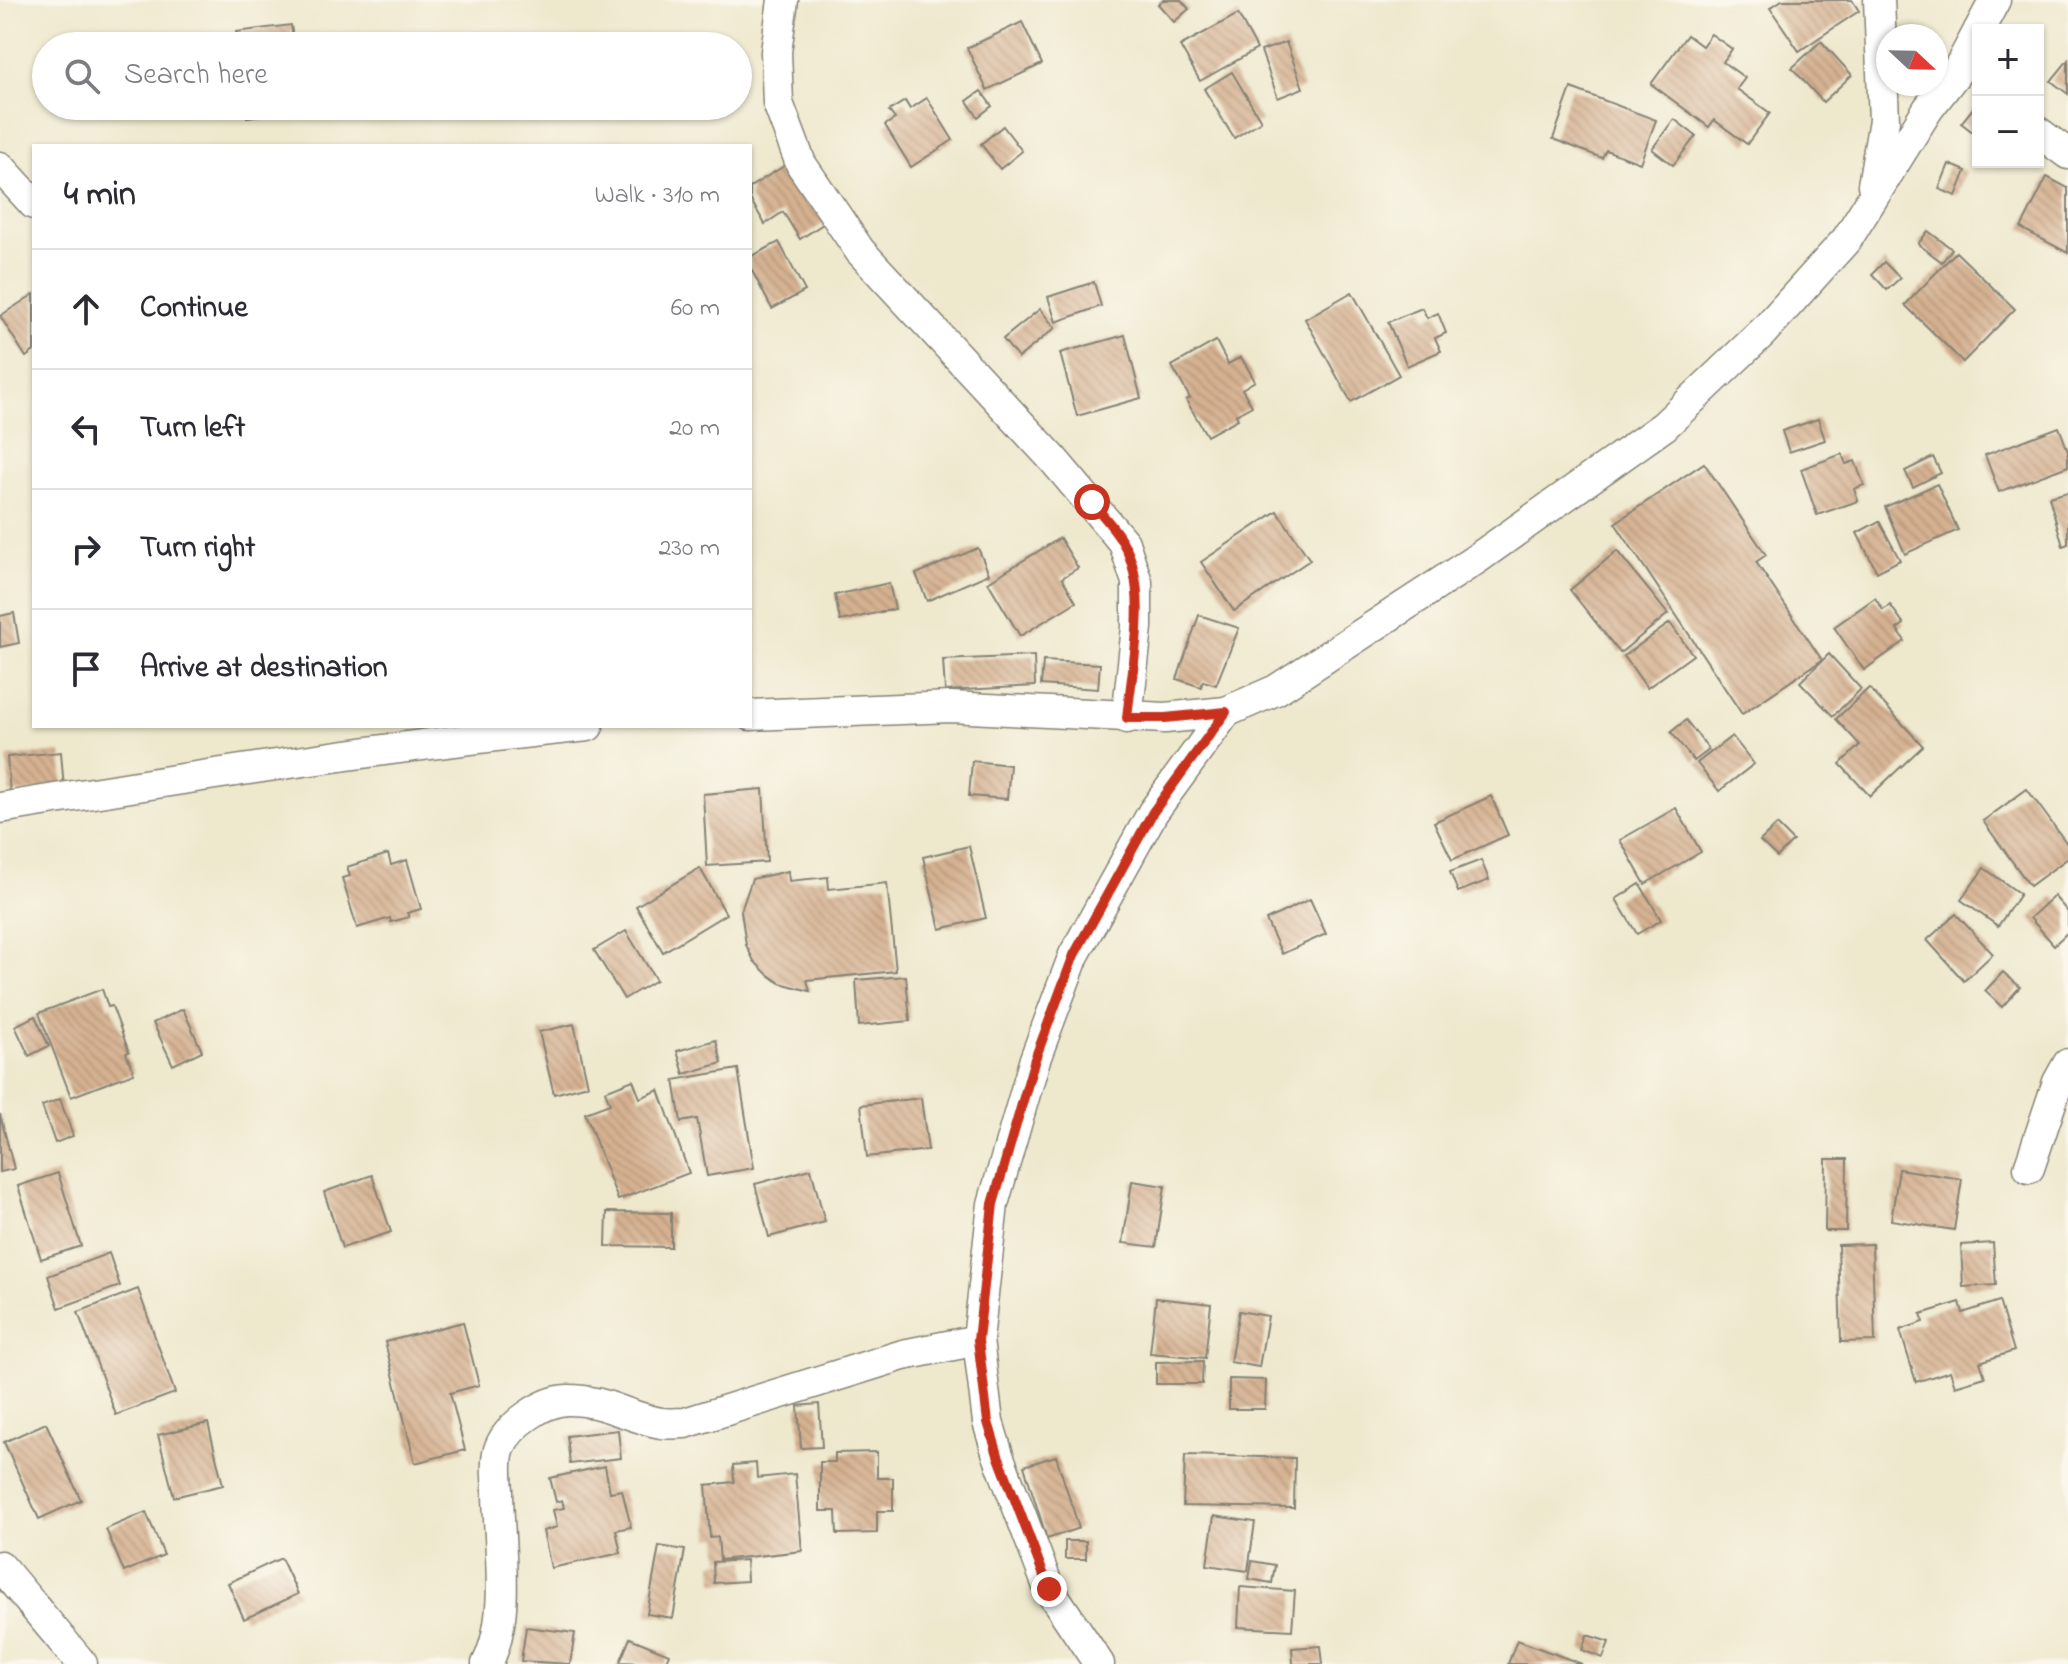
<!DOCTYPE html>
<meta charset="utf-8">
<style>
:root{--surface:#fff;--page:#f7f7f7;--text:#2b2b33;--muted:#7c7c81;--line:#e1e1e2}
body{margin:0;font-family:"Indie Flower",sans-serif;background:var(--page);color:var(--text)}
.controls{position:absolute;right:24px;top:24px;display:grid;overflow:hidden;border-radius:0px;box-shadow:0 2px 6px #0004}
.controls button{width:72px;height:72px;display:grid;place-items:center;padding:0;border:0;border-bottom:2px solid var(--line);background:var(--surface);color:var(--text);font:40px sans-serif}
.compass{position:absolute;left:1876px;top:24px;width:72px;height:72px;border-radius:50%;background:var(--surface);box-shadow:0 2px 6px #0004;rotate:112deg}
.stop{position:absolute;width:24px;height:24px;margin:-18px;border:6px solid #c8321e;border-radius:50%;background:#fff}
.stop.end{background:#c8321e;border-color:#fff;box-shadow:0 2px 8px #0008}
.list{margin:0;padding:0;list-style:none}
h2{display:flex;justify-content:space-between;align-items:center;height:104px;margin:0;padding:0 32px;font-size:34px}
h2 small{font-size:26px;font-weight:400;color:var(--muted)}
.list li{display:grid;grid-template-columns:52px 1fr auto;gap:24px;align-items:center;box-sizing:border-box;height:120px;padding:0 32px;border-top:2px solid var(--line)}
.list b{display:block;font-size:30px;white-space:nowrap}
.list em{font-size:26px;font-style:normal;color:var(--muted)}
.icon{flex:none;width:44px;height:44px;fill:none;stroke:currentColor;stroke-width:2;stroke-linecap:round;stroke-linejoin:round}
.map{position:relative;flex:none;width:2068px;height:1664px;overflow:hidden}
.search{position:absolute;background:var(--surface);box-shadow:0 2px 6px #0004;left:32px;top:32px;width:720px;height:88px;display:flex;align-items:center;gap:20px;box-sizing:border-box;padding:0 28px;border-radius:44px;color:var(--muted);font-size:30px}
.panel{position:absolute;background:var(--surface);box-shadow:0 2px 6px #0004;left:32px;top:144px;width:720px;height:584px;border-radius:0px}
.map>svg:first-child{display:block}
</style>
<div class="map">
<svg width="2068" height="1664" viewBox="0 0 2068 1664">
<defs>
<pattern id="building-back-hatch" width="6" height="6" patternUnits="userSpaceOnUse" patternTransform="scale(2)"><rect width="6" height="6" fill="#d5b191"/><path d="M-1 5l2 2M0 0l6 6M5-1l2 2" fill="none" stroke="#b6987c"/></pattern>
</defs>
<rect width="100%" height="100%" fill="#fbf7ec"/>
<filter id="ink" filterUnits="userSpaceOnUse"><feTurbulence type="fractalNoise" baseFrequency=".0125" numOctaves="2"/><feDisplacementMap in="SourceGraphic" scale="16" xChannelSelector="R" yChannelSelector="G"/><feConvolveMatrix kernelMatrix="1 2 1 2 8 2 1 2 1" color-interpolation-filters="sRGB"/></filter>
<filter id="wash" filterUnits="userSpaceOnUse"><feTurbulence type="fractalNoise" baseFrequency=".006" numOctaves="4" result="noise"/><feDisplacementMap in="SourceGraphic" scale="32" xChannelSelector="R" yChannelSelector="G"/><feGaussianBlur stdDeviation="1.8" result="paint"/><feColorMatrix in="noise" values="0 0 0 0 0 0 0 0 0 0 0 0 0 0 0 0 0 1.4 0 .05"/><feComposite in="paint" operator="in"/></filter>
<g filter="url(#wash)">
<rect width="100%" height="100%" fill="#eee8cd"/>
<g id="blocks">
<g fill="url(#building-back-hatch)">
<polygon points="1163,0 1181,0 1189,9 1174,22 1158,4"/>
<polygon points="1782,0 1852,0 1859,11 1799,51 1770,8"/>
<polygon points="1238,14 1257,49 1200,81 1180,46"/>
<polygon points="1022,22 1042,64 987,90 967,48"/>
<polygon points="291,25 294,46 238,46 236,32"/>
<polygon points="1711,34 1732,49 1723,62 1745,78 1737,89 1770,113 1747,144 1714,120 1709,127 1651,84 1687,35 1702,46"/>
<polygon points="1821,41 1852,75 1823,102 1792,68"/>
<polygon points="1286,42 1303,88 1278,98 1261,51"/>
<polygon points="2068,60 2068,94 2051,81"/>
<polygon points="1232,72 1261,121 1234,138 1204,89"/>
<polygon points="1571,88 1656,120 1640,163 1606,150 1602,158 1553,139"/>
<polygon points="981,91 992,106 978,117 967,101"/>
<polygon points="927,98 953,140 911,167 885,125 895,119 889,111 905,101 910,109"/>
<polygon points="1978,102 1978,136 1961,123"/>
<polygon points="246,106 301,106 302,109 247,117"/>
<polygon points="1674,119 1696,136 1673,165 1652,149"/>
<polygon points="1003,126 1022,151 1000,169 981,144"/>
<polygon points="789,163 826,222 800,239 783,212 765,224 750,199 750,187"/>
<polygon points="1949,164 1966,171 1956,196 1939,189"/>
<polygon points="2047,177 2068,188 2068,253 2021,228"/>
<polygon points="1928,231 1952,249 1942,262 1918,244"/>
<polygon points="779,242 805,291 772,309 750,267 750,257"/>
<polygon points="1956,252 2015,309 1963,362 1905,305"/>
<polygon points="1884,262 1900,278 1887,290 1872,274"/>
<polygon points="1094,282 1101,306 1056,322 1048,297"/>
<polygon points="1352,292 1399,375 1351,402 1305,319"/>
<polygon points="34,294 34,351 26,357 0,316"/>
<polygon points="1422,308 1427,318 1438,313 1446,333 1435,338 1441,351 1407,366 1388,322"/>
<polygon points="1040,309 1055,328 1018,358 1003,339"/>
<polygon points="1125,335 1141,398 1077,416 1060,353"/>
<polygon points="1216,341 1228,364 1241,357 1255,381 1242,389 1252,406 1236,415 1238,419 1207,436 1186,400 1190,398 1172,366"/>
<polygon points="1818,419 1825,440 1789,452 1782,431"/>
<polygon points="2059,427 2068,451 2068,466 1999,492 1985,455"/>
<polygon points="1842,454 1846,464 1855,461 1864,485 1854,489 1858,501 1817,515 1801,469"/>
<polygon points="1933,457 1941,473 1913,487 1905,471"/>
<polygon points="1704,463 1766,555 1756,562 1822,660 1742,714 1615,523"/>
<polygon points="1937,484 1958,530 1905,554 1885,507"/>
<polygon points="2068,492 2068,544 2063,546 2049,497"/>
<polygon points="1277,511 1310,560 1234,611 1201,562"/>
<polygon points="1879,521 1900,560 1877,572 1857,533"/>
<polygon points="1060,538 1078,568 1062,578 1076,602 1020,636 988,582"/>
<polygon points="978,548 989,574 927,601 916,574"/>
<polygon points="1617,551 1668,614 1620,653 1570,590"/>
<polygon points="889,583 895,609 840,621 835,595"/>
<polygon points="1875,598 1883,610 1890,605 1904,624 1897,629 1905,641 1864,670 1834,627"/>
<polygon points="14,613 19,643 0,647 0,616"/>
<polygon points="1199,615 1239,628 1216,685 1203,681 1201,687 1177,679"/>
<polygon points="1670,623 1693,655 1647,688 1624,656"/>
<polygon points="1829,654 1861,689 1833,716 1800,682"/>
<polygon points="1034,656 1035,686 945,691 943,660"/>
<polygon points="1043,661 1100,664 1098,689 1041,685"/>
<polygon points="1869,688 1923,746 1870,796 1840,764 1860,745 1836,719"/>
<polygon points="1686,720 1709,750 1694,761 1671,732"/>
<polygon points="1732,736 1754,764 1719,791 1697,763"/>
<polygon points="61,752 64,789 10,793 7,757"/>
<polygon points="972,761 1010,765 1007,799 969,796"/>
<polygon points="763,789 767,862 707,866 703,794"/>
<polygon points="2027,789 2068,845 2068,858 2030,886 1983,821"/>
<polygon points="1491,796 1508,835 1452,860 1434,822"/>
<polygon points="1676,808 1701,852 1645,884 1620,840"/>
<polygon points="1777,825 1793,841 1777,857 1760,841"/>
<polygon points="969,846 986,918 940,929 923,857"/>
<polygon points="388,854 391,865 407,860 421,909 407,913 409,917 391,922 390,918 357,928 342,878 350,876 347,867"/>
<polygon points="1481,860 1489,880 1458,892 1450,872"/>
<polygon points="700,868 726,914 663,952 636,906"/>
<polygon points="1984,868 2020,894 1998,926 1961,900"/>
<polygon points="788,871 789,881 828,877 829,889 887,883 896,971 807,980 810,991 780,983 766,973 754,961 746,945 741,911 752,879"/>
<polygon points="1640,884 1661,920 1637,934 1616,899"/>
<polygon points="2054,896 2068,912 2068,932 2054,945 2030,918"/>
<polygon points="1310,899 1326,934 1282,954 1266,920"/>
<polygon points="1956,914 1993,954 1964,981 1927,940"/>
<polygon points="626,931 656,980 624,999 594,950"/>
<polygon points="2003,972 2020,987 2002,1007 1985,991"/>
<polygon points="906,976 910,1021 859,1026 856,980"/>
<polygon points="102,989 108,1007 112,1006 129,1052 126,1053 134,1073 71,1097 39,1013"/>
<polygon points="183,1009 202,1051 173,1065 153,1023"/>
<polygon points="35,1016 49,1046 29,1056 15,1026"/>
<polygon points="574,1024 588,1085 554,1094 539,1032"/>
<polygon points="716,1040 722,1063 684,1074 677,1051"/>
<polygon points="738,1069 754,1168 707,1176 697,1119 681,1122 674,1080"/>
<polygon points="633,1080 640,1098 659,1090 689,1173 618,1200 585,1113 610,1104 605,1091"/>
<polygon points="921,1098 928,1150 867,1157 861,1105"/>
<polygon points="60,1099 73,1136 55,1143 42,1106"/>
<polygon points="0,1114 14,1169 0,1172"/>
<polygon points="1826,1159 1847,1159 1846,1231 1825,1231"/>
<polygon points="811,1169 825,1222 769,1237 755,1184"/>
<polygon points="1899,1169 1962,1179 1954,1230 1891,1220"/>
<polygon points="58,1173 81,1246 41,1259 18,1186"/>
<polygon points="372,1175 391,1232 342,1248 324,1192"/>
<polygon points="1132,1181 1165,1186 1156,1247 1123,1243"/>
<polygon points="607,1212 671,1213 671,1247 606,1246"/>
<polygon points="1993,1243 1996,1285 1963,1287 1961,1245"/>
<polygon points="1872,1244 1875,1341 1841,1342 1838,1245"/>
<polygon points="109,1253 120,1286 59,1308 48,1276"/>
<polygon points="138,1289 175,1393 116,1415 78,1312"/>
<polygon points="1156,1298 1211,1304 1205,1358 1150,1353"/>
<polygon points="1999,1301 2014,1351 1980,1362 1985,1377 1955,1386 1950,1371 1916,1382 1900,1330 1924,1322 1921,1314 1960,1302 1963,1313"/>
<polygon points="1239,1311 1268,1316 1259,1367 1230,1362"/>
<polygon points="463,1322 479,1385 450,1393 465,1450 415,1463 385,1342"/>
<polygon points="1203,1361 1202,1384 1156,1384 1156,1362"/>
<polygon points="1229,1379 1266,1380 1265,1409 1229,1409"/>
<polygon points="819,1404 822,1447 801,1448 798,1406"/>
<polygon points="46,1423 81,1500 39,1519 4,1442"/>
<polygon points="208,1423 223,1485 174,1497 158,1435"/>
<polygon points="618,1430 621,1458 570,1464 567,1436"/>
<polygon points="877,1452 877,1478 893,1478 893,1511 877,1511 877,1533 837,1534 836,1511 820,1511 820,1462 835,1462 835,1453"/>
<polygon points="1185,1455 1295,1458 1294,1508 1183,1506"/>
<polygon points="1056,1456 1079,1528 1047,1539 1024,1466"/>
<polygon points="756,1463 757,1478 795,1474 802,1551 720,1560 718,1537 710,1538 706,1485 734,1482 733,1465"/>
<polygon points="605,1466 610,1492 622,1490 631,1527 616,1530 621,1553 551,1568 543,1531 557,1527 553,1510 564,1508 562,1500 556,1502 550,1478"/>
<polygon points="146,1512 164,1555 124,1572 106,1529"/>
<polygon points="1214,1516 1255,1522 1248,1571 1207,1565"/>
<rect x="1065" y="1541" width="21" height="18"/>
<polygon points="659,1546 685,1550 673,1618 647,1614"/>
<polygon points="281,1558 298,1594 244,1619 228,1583"/>
<polygon points="746,1560 747,1581 714,1583 713,1562"/>
<polygon points="1252,1561 1275,1565 1272,1583 1249,1579"/>
<polygon points="1240,1587 1295,1591 1292,1630 1238,1627"/>
<polygon points="526,1627 575,1633 570,1664 521,1661"/>
<polygon points="1587,1635 1609,1642 1603,1658 1582,1650"/>
<polygon points="630,1638 669,1654 665,1664 620,1662"/>
<polygon points="1517,1640 1582,1664 1508,1664"/>
<polygon points="1321,1646 1323,1664 1293,1664 1292,1648"/>
</g>
</g>
</g>
<g filter="url(#ink)">
<use href="#blocks" fill-opacity="0" stroke="#858274" stroke-width="2"/>
<g fill="none" stroke-linecap="round" stroke-linejoin="round">
<g stroke="#858274" stroke-width="33">
<g id="minor">
<polyline points="783,0 776,52 778,103 801,164 860,251 1052,458 1124,543 1137,582 1137,627 1127,718"/>
<polyline points="1979,30 1995,0"/>
<polyline points="2038,132 2068,154"/>
<polyline points="0,167 34,204"/>
<polyline points="1873,185 1884,120 1879,0"/>
<polyline points="750,715 951,707 1165,718 1226,712 1276,690 1475,560 1664,426 1763,332 1847,239 1928,109 1956,73 1978,32"/>
<path d="M0 808C195 776 391 746 588 726"/>
<polyline points="2029,1168 2058,1082 2068,1064"/>
<polyline points="0,1566 82,1664"/>
<path d="M487 1664C512 1614 498 1544 498 1490 497 1477 495 1459 500 1447 509 1425 543 1401 567 1400 603 1399 627 1417 661 1423 669 1424 677 1423 685 1423L903 1355 978 1340"/>
<polyline points="1099,1664 1049,1589 998,1455 988,1422 978,1340 993,1204 1035,1059 1074,955 1153,812 1226,712"/>
</g>
</g>
<use href="#minor" stroke="#fff" stroke-width="30"/>
</g>
</g>
<g fill="none" stroke-linecap="round" stroke-linejoin="round" filter="url(#ink)">
<path stroke="#c8321e" stroke-width="10" d="M1049 1589 998 1455 988 1422 978 1340 993 1204 1035 1059 1074 955 1153 812 1226 712 1165 718H1127C1132 666 1151 588 1122 541 1114 527 1102 515 1092 502"/>
</g>
</svg>
<div class="controls">
<button>+</button>
<button>−</button>
</div>
<svg class="compass" viewBox="-18 -18 36 36"><path d="M0-13l5 13h-10z" fill="#e53935"/><path d="M0 13l5-13h-10z" fill="#7c7c81"/></svg>
<div class="stop" style="left:1092px;top:502px"></div>
<div class="stop end" style="left:1049px;top:1589px"></div>
<div class="search"><svg class="icon" aria-label="search" viewBox="0 0 24 24"><circle cx="10" cy="10" r="6"/><path d="M15 15l6 6"/></svg>Search here</div>
<section class="panel">
<h2>4 min<small>Walk · 310 m</small></h2>
<ul class="list">
<li><svg class="icon" aria-label="ahead" viewBox="0 0 24 24"><path d="M12 20V5M6 11l6-6 6 6"/></svg><div><b>Continue</b></div><em>60 m</em></li>
<li><svg class="icon" aria-label="left" viewBox="0 0 24 24"><path d="M17 20v-9H6M10 6l-5 5 5 5"/></svg><div><b>Turn left</b></div><em>20 m</em></li>
<li><svg class="icon" aria-label="right" viewBox="0 0 24 24"><path d="M7 20v-9h11M14 6l5 5-5 5"/></svg><div><b>Turn right</b></div><em>230 m</em></li>
<li><svg class="icon" aria-label="arrive" viewBox="0 0 24 24"><path d="M6 21V4h12l-3 4 3 4H6"/></svg><div><b>Arrive at destination</b></div></li>
</ul>
</section>
</div>
